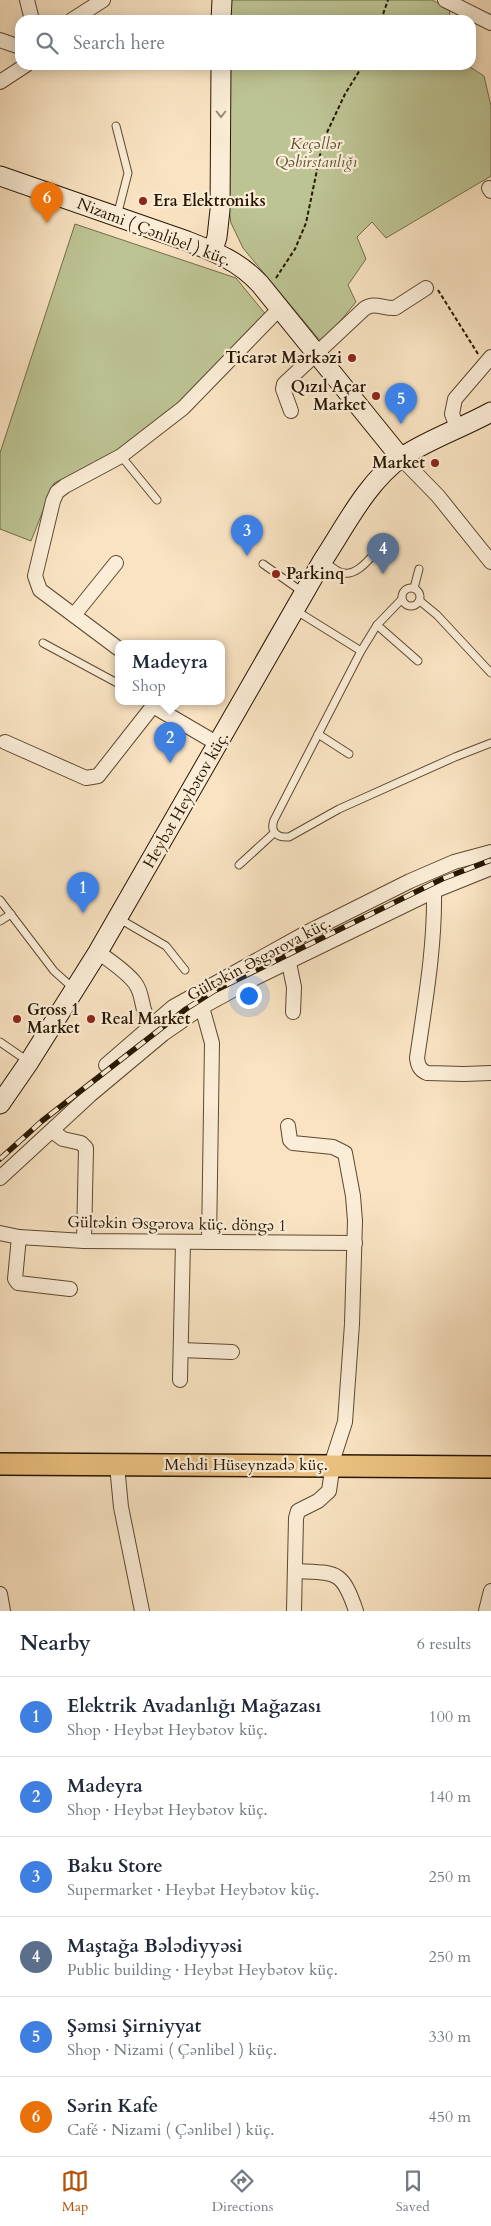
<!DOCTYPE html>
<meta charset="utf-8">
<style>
:root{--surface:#fff;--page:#f2f2f3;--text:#1f2937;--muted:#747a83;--line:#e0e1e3;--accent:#b45309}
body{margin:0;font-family:Cardo,serif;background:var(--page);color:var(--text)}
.you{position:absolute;left:248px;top:995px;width:18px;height:18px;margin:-12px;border:4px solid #fff;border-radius:50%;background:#1a73e8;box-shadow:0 0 0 8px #1a73e833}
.badge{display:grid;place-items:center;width:32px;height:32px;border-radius:50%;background:var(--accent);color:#fff;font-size:16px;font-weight:700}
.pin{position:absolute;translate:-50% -41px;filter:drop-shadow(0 1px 2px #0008)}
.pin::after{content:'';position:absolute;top:26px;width:18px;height:15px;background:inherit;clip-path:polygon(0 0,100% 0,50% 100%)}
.popup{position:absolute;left:115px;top:640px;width:110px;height:65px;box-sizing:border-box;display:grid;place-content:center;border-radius:10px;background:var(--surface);filter:drop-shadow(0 1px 4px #0005);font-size:16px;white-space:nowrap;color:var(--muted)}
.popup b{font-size:19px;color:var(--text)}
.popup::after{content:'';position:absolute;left:50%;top:100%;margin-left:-10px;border:10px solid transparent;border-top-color:var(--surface)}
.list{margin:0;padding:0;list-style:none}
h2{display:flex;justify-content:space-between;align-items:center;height:65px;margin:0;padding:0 20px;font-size:21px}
h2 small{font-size:16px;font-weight:400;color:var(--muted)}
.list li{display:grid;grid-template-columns:32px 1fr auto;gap:15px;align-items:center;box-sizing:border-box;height:80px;padding:0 20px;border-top:1px solid var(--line)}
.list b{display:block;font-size:19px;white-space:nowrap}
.list p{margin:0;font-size:16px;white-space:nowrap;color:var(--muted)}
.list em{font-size:16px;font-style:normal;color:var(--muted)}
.icon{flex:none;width:28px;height:28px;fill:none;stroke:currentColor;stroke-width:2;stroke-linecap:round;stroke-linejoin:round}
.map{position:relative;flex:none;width:491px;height:1611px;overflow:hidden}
.search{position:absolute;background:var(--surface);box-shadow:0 2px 12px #0003;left:15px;right:15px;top:15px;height:55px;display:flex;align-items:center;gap:12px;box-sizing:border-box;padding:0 18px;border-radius:15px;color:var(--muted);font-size:19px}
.sheet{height:545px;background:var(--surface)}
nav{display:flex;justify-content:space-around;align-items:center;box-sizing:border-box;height:70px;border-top:1px solid var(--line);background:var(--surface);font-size:14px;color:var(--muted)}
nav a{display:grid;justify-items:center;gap:2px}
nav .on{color:var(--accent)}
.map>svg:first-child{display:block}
</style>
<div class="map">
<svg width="491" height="1611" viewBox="0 0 491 1611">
<rect width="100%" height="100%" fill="#f9e3c2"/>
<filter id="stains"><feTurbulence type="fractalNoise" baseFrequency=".004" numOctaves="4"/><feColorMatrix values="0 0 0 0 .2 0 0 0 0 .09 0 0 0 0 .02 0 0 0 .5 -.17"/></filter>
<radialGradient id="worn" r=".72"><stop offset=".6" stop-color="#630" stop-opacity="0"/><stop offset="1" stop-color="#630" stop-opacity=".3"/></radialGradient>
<g fill="#bdc494" stroke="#726d4a">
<polygon points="231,0 432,0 450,9 449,20 230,20"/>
<polygon points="230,65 467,65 484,76 491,106 491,176 386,238 372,222 357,237 366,259 348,285 356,302 322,343 243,248 231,223 227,196"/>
<polygon points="75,224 236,278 267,316 171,411 113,455 54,483 31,541 0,529 0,453"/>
</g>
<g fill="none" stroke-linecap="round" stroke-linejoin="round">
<g stroke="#5c4930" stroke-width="9">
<g id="lane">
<polyline points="116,126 128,173 117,216"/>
<polyline points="121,456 157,500"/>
<path d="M323 561C329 564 334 570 340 572 357 579 372 555 382 545"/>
<polyline points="263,564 304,593"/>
<circle cx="411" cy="597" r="9"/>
<polyline points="414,588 419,569"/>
<path d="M402 599 377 625 361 651 274 820C270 831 276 838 289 837L339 809 455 757 491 743"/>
<polyline points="420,601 437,615 491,673"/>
<polyline points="295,610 361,651"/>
<polyline points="377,625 418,661"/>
<polyline points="43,643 119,684"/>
<polyline points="318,734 349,754"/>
<polyline points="239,865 274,833"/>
<polyline points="0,900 54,971 74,989"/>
<polyline points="118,918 166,946 185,970"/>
<polyline points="0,921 11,914"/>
<polyline points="0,1042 29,1062"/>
</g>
</g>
<g stroke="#5c4930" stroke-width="16">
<g id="street">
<polyline points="27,0 32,20"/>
<polyline points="445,0 491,23"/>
<polyline points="72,20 103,0"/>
<polyline points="0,40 20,47"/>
<polyline points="0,82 26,65"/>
<polyline points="489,188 491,191"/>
<path d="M291 411 283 389 284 384 364 309C374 301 383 309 395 308L426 288"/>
<polyline points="458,430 452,414 455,399 491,357"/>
<polyline points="401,458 438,496 491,562"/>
<polyline points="74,615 116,563"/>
<polyline points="119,649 40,590 35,576 53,501 57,492 65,486 121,456 183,408 280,308"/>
<polyline points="153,702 153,706 218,744"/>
<polyline points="5,742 86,778 98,776 153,706"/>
<path d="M434 891C435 947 425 1003 417 1058 418 1066 420 1070 427 1073L464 1074 491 1073"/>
<path d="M98 952C110 961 126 971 135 983 145 996 139 1010 152 1024"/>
<polyline points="289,963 294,987 293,1012"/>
<polyline points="202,1007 212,1043 209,1242"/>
<polyline points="106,1065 173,1007 304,934 410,881 454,862 491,852"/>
<polyline points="288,1126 290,1140 293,1143 333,1147 345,1153 353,1196 355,1221 352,1324 345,1422 334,1456 329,1491 318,1501 298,1511 296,1518 294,1611"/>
<polyline points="52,1131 63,1139 81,1143 86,1148 84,1241"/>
<polyline points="0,1178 90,1095 163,1034 202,1007 255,978 434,891 491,868"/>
<polyline points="0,1233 19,1237 84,1241 355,1243"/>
<polyline points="19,1237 15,1279 18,1283 70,1289"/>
<polyline points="181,1350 232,1352"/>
<polyline points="180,1380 183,1242"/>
<polyline points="118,1476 121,1507 142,1611"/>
<path d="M295 1571C336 1573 342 1569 356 1611"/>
<polyline points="0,1594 3,1611"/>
<polyline points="486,1611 491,1591"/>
</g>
</g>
<g stroke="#271600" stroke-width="21">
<g id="secondary">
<polyline points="221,20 222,0"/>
<path d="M0 176 187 241C215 252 239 261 260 284L401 458"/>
<polyline points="213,250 217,237 220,210 221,65"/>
<path d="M0 1104 29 1062 98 952 323 560C346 525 367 482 402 457 429 439 462 428 491 412"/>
</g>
</g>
<g stroke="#271600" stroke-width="24">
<polyline id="primary" points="0,1464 491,1467"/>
</g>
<g stroke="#271600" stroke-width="2" stroke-dasharray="4 2.5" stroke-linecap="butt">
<polyline points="381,20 388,0"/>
<polyline points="276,278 295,249 306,223 323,141 345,94 363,65"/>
<polyline points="438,290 478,354"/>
</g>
<use href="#lane" stroke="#fbedd7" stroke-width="7"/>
<use href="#street" stroke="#fbedd7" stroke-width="14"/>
<use href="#secondary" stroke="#fbedd7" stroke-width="19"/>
<use href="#primary" stroke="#ecc281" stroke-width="21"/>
<g stroke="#271600" stroke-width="5.5">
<polyline id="rail" points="0,1159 42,1121 186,1009 214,991 442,879 491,860"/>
</g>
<use href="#rail" stroke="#fbedd7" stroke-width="4" stroke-dasharray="11" stroke-linecap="butt"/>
</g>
<defs><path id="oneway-chevron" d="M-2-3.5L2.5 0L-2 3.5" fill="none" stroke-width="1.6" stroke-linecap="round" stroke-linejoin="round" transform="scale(1.25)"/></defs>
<use stroke="#9c8c76" href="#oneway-chevron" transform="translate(221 114) rotate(90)"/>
<g fill="#8f2418" stroke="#fbedd7" stroke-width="2">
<circle cx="143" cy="201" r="5"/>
<circle cx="352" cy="358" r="5"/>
<circle cx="376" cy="396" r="5"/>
<circle cx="435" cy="463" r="5"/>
<circle cx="276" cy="574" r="5"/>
<circle cx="17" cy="1019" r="5"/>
<circle cx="91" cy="1019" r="5"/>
</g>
<g text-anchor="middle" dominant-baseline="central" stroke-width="4.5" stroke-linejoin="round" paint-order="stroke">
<g font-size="16" font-style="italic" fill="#5c5334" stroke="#fbedd7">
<text x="316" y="144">Keçəllər<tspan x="316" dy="18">Qəbirstanlığı</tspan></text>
</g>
<g font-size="16" font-weight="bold" fill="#271600" stroke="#fbedd7" text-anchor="start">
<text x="153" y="201">Era Elektroniks</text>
<text x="342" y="358" text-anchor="end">Ticarət Mərkəzi</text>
<text x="366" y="387" text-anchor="end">Qızıl Açar<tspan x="366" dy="18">Market</tspan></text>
<text x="425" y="463" text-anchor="end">Market</text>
<text x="286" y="574">Parkinq</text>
<text x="27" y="1010">Gross 1<tspan x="27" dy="18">Market</tspan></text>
<text x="101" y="1019">Real Market</text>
</g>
<g font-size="16" fill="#271600" stroke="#fbedd7">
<text transform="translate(154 232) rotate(21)">Nizami ( Çənlibel ) küç.</text>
<text transform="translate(186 800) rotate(-60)">Heybət Heybətov küç.</text>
<text transform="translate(259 959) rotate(-28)">Gültəkin Əsgərova küç.</text>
<text transform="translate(177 1224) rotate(1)">Gültəkin Əsgərova küç. döngə 1</text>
<text x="246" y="1465">Mehdi Hüseynzadə küç.</text>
</g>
</g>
<rect width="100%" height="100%" filter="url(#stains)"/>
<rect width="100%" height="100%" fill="url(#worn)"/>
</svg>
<div class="you"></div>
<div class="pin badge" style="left:83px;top:913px;background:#3f7fe0">1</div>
<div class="pin badge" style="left:170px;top:763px;background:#3f7fe0">2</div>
<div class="popup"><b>Madeyra</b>Shop</div>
<div class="pin badge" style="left:247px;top:556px;background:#3f7fe0">3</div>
<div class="pin badge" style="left:383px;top:574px;background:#5c6f8a">4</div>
<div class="pin badge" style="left:401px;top:424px;background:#3f7fe0">5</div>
<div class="pin badge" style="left:47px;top:223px;background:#e8710a">6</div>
<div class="search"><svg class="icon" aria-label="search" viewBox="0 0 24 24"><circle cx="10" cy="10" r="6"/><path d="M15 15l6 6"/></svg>Search here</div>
</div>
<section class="sheet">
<h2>Nearby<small>6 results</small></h2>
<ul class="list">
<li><span class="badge" style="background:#3f7fe0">1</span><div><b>Elektrik Avadanlığı Mağazası</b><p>Shop · Heybət Heybətov küç.</p></div><em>100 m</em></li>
<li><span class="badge" style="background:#3f7fe0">2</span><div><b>Madeyra</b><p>Shop · Heybət Heybətov küç.</p></div><em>140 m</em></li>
<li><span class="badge" style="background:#3f7fe0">3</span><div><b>Baku Store</b><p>Supermarket · Heybət Heybətov küç.</p></div><em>250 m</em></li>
<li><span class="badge" style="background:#5c6f8a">4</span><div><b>Maştağa Bələdiyyəsi</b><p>Public building · Heybət Heybətov küç.</p></div><em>250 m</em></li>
<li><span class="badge" style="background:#3f7fe0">5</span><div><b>Şəmsi Şirniyyat</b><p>Shop · Nizami ( Çənlibel ) küç.</p></div><em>330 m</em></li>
<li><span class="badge" style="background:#e8710a">6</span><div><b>Sərin Kafe</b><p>Café · Nizami ( Çənlibel ) küç.</p></div><em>450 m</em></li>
</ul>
</section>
<nav>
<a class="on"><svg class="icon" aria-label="map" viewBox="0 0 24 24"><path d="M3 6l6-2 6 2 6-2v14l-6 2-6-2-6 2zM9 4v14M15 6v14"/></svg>Map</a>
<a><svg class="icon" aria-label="directions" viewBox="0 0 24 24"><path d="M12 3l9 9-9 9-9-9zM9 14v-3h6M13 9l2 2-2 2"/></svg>Directions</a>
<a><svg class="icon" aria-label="saved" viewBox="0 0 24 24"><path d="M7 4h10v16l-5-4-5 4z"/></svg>Saved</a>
</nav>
